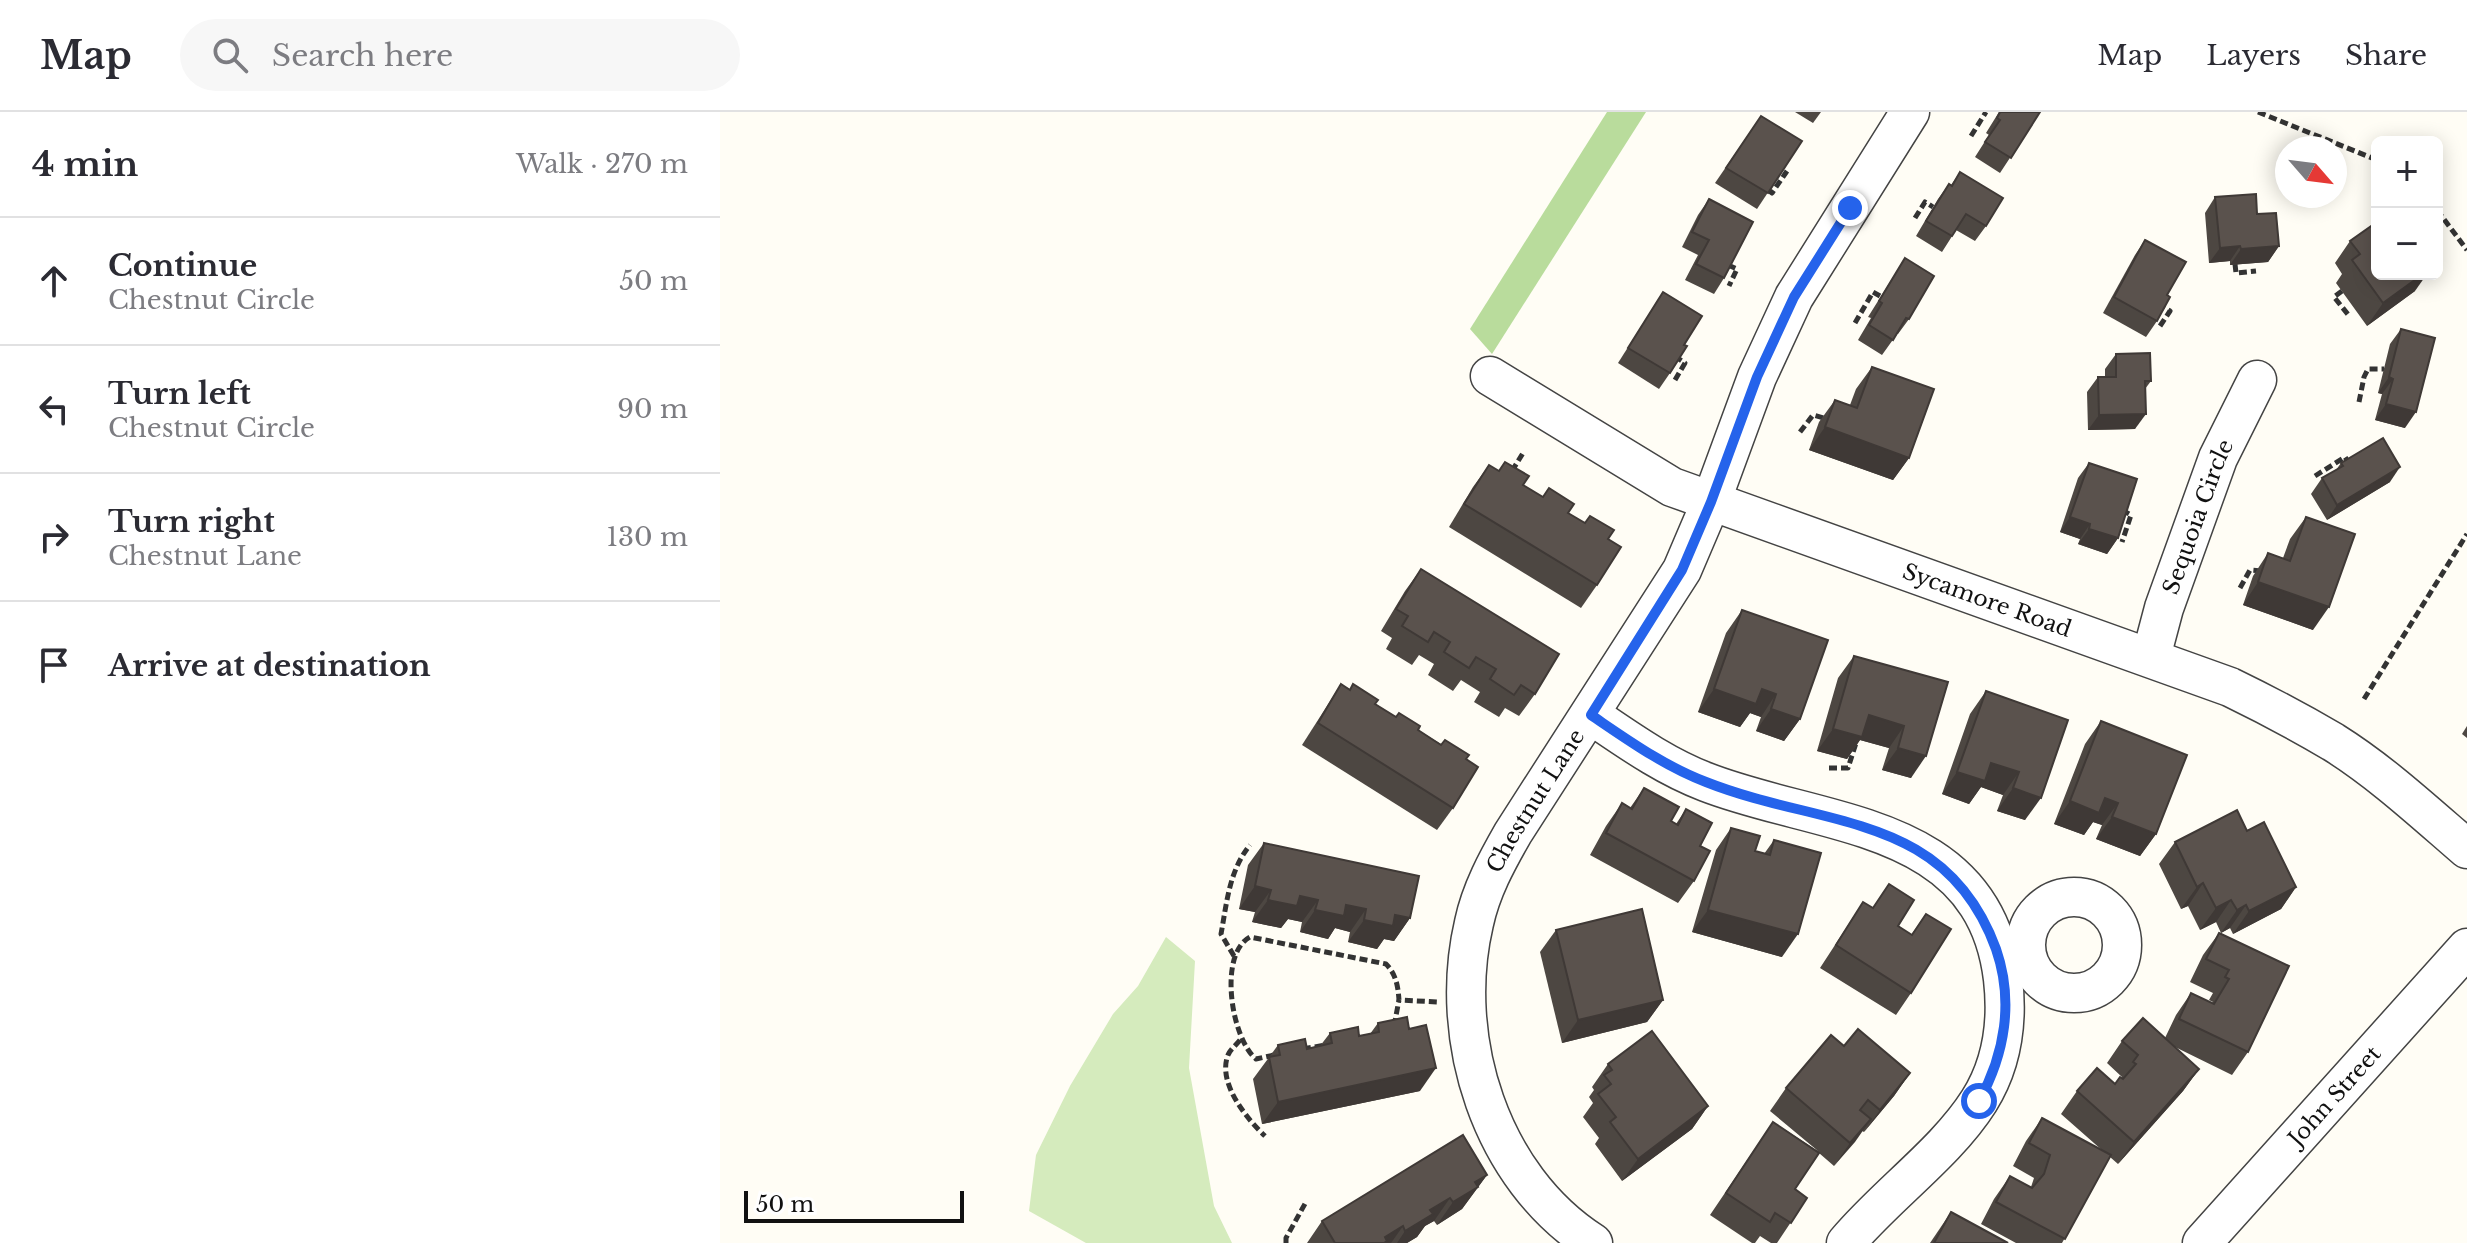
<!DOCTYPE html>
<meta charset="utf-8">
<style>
:root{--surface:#fff;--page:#f7f7f7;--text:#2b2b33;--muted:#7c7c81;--line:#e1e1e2}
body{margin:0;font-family:"Libre Baskerville",serif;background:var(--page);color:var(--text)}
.controls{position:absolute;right:24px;top:24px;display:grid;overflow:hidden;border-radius:12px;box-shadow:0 4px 20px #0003}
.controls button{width:72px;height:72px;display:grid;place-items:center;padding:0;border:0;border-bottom:2px solid var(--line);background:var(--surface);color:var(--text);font:40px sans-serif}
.compass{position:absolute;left:1555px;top:24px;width:72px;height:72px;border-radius:50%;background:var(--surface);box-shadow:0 4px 20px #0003;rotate:118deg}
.scale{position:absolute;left:24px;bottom:20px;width:220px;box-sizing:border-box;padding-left:8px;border:4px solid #111;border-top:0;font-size:22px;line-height:28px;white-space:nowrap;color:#111;-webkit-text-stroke:6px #fff;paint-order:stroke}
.stop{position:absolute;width:24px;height:24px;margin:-18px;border:6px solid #2563eb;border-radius:50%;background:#fff}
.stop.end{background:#2563eb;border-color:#fff;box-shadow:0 2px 8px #0008}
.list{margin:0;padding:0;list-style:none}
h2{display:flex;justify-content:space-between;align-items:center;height:104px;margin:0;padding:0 32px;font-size:34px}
h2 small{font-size:26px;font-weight:400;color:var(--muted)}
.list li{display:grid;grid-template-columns:52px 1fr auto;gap:24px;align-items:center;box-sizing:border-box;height:128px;padding:0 32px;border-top:2px solid var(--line)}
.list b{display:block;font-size:30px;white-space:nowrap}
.list p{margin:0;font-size:26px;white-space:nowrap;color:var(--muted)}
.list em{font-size:26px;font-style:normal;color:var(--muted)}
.icon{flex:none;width:44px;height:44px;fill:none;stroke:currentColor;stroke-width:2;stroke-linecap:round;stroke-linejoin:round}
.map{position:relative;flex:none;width:1747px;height:1131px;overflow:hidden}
header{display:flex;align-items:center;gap:48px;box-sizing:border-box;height:112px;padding:0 40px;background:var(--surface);border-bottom:2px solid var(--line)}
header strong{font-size:38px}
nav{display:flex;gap:44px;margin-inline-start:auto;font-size:28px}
.search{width:560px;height:72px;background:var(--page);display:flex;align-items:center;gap:20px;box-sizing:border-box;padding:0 28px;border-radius:44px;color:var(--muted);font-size:30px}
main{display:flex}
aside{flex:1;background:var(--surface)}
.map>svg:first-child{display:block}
</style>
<header>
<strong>Map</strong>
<div class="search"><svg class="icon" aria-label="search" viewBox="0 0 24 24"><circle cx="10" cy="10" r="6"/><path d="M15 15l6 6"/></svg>Search here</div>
<nav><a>Map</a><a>Layers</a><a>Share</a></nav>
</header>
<main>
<aside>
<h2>4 min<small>Walk · 270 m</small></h2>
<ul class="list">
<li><svg class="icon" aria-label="ahead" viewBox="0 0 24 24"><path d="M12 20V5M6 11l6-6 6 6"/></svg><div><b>Continue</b><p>Chestnut Circle</p></div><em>50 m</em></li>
<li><svg class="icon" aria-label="left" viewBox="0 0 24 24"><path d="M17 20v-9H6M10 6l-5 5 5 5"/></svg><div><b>Turn left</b><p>Chestnut Circle</p></div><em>90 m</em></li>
<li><svg class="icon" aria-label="right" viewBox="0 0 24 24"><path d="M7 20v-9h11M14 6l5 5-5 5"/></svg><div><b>Turn right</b><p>Chestnut Lane</p></div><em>130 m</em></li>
<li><svg class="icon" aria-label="arrive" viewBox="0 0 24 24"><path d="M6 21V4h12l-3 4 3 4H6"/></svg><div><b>Arrive at destination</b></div></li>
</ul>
</aside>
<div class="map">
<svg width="1747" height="1131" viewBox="0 0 1747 1131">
<rect width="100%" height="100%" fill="#fffdf5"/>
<polygon fill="#d5ebbd" points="446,825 475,849 469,956 494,1094 512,1131 366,1131 309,1099 316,1043 350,974 393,902 418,874"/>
<polygon fill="#b9dc9c" points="887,0 926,0 772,242 750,217"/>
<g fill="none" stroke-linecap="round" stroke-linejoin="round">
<g stroke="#444" stroke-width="41">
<g id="minor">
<path id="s1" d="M770 264 952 375 1510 575C1545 592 1579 610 1613 630 1661 660 1704 700 1747 737"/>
<path id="s2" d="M1431 545 1444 496 1498 346 1537 268"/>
<path d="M871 603C908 628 944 654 986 670 1101 715 1264 708 1283 867 1288 910 1283 951 1259 989 1226 1041 1166 1083 1126 1131"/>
<circle cx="1354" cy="833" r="48"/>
<path id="s3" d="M873 1131C770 1065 727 926 754 811 761 778 777 749 793 721L962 458 991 390 1037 265 1074 185 1190 0"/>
<path id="s4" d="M1482 1131 1747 836"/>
</g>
</g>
<g stroke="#333" stroke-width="5" stroke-dasharray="8 4" stroke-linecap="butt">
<polyline points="1538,0 1657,48"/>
<polyline points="1251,24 1266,0"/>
<polyline points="1048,78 1052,81 1067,59"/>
<polyline points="1717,98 1747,138"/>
<polyline points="1195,106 1205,90 1213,95"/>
<polyline points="1515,152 1516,161 1536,159"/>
<polyline points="1008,153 1017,157 1009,174"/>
<polyline points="1622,179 1614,185 1630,205"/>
<polyline points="1135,211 1153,180 1160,184"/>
<polyline points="1440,214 1450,199 1441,194"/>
<polyline points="955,268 965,251 956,245"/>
<polyline points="1639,290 1644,265 1648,257 1664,257"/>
<polyline points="1080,320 1093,303 1107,307"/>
<polyline points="792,359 803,341"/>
<polyline points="1595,364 1625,345 1630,353"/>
<polyline points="1402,398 1411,403 1402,430"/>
<polyline points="1520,476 1530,458 1541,459"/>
<polyline points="1644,587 1747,422"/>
<polyline points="1109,656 1128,656 1136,631"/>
<path d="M514 844 501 822C507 790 509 759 530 733"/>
<polyline points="674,914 679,888"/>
<path d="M520 928C517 932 510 938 508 943 497 971 527 1007 545 1024"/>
<polyline points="583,937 605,933"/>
<path d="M554 943 536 947C511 926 498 842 530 825L666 852C676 862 678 874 679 888L717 890"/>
<polyline points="566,1131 566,1126 586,1090"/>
</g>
<use href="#minor" stroke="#fff" stroke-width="38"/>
</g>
<g fill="#4d4742">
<polygon points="1075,0 1101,0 1093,11"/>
<polygon points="1279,0 1320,0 1280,61 1255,45 1269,23 1266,21"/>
<polygon points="1041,4 1082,29 1037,97 995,71"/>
<polygon points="1240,60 1266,114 1255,129 1236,118 1222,140 1196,124 1218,87 1229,72 1231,73"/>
<polygon points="1495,85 1537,102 1559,134 1548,150 1510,153 1510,149 1489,151 1485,101"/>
<polygon points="989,87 1004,166 994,182 965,168 978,143 962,135 978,103"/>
<polygon points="1425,128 1447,183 1437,209 1426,225 1383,201 1415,143"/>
<polygon points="1630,129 1695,179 1647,214 1616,171 1622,162 1615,151"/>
<polygon points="1185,146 1189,207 1178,222 1177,222 1162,243 1138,228 1151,206 1148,205"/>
<polygon points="943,180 964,233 950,261 939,277 898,251"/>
<polygon points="1681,217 1685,316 1655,308 1662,282 1658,281 1670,232"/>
<polygon points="1396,242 1431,269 1425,277 1415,317 1368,318 1367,280 1378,265 1385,265 1385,257"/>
<polygon points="1152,255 1189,346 1173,368 1089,338 1099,310 1115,288 1130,293 1136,277"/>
<polygon points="1369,351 1398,426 1387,442 1358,432 1360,427 1340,420 1358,366"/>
<polygon points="1621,351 1670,370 1607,408 1591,382 1602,366 1616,358"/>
<polygon points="769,353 888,427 877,473 861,496 729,415 753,375"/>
<polygon points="1586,405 1593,518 1523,493 1533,464 1548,441 1563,446 1570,427"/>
<polygon points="701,457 815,582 799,604 785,596 779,605 754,590 760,580 741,568 733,579 708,563 714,552 699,543 692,553 666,537 672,526 661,519 685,479"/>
<polygon points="1022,498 1080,607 1064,629 1036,619 1041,605 1030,601 1020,615 978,600 1006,521"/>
<polygon points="1134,544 1228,570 1191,666 1162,658 1169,636 1140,628 1127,647 1097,639 1118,566"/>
<polygon points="621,572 746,647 733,696 717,718 582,633"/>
<polygon points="1266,579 1348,608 1305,708 1277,699 1283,683 1261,675 1249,692 1222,682 1250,602"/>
<polygon points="1381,609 1436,722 1420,744 1376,727 1382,713 1373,710 1364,723 1334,712 1365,632"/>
<polygon points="1747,614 1747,626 1742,622"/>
<polygon points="924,676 951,709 956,712 966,697 980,734 974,769 958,791 870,743 886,714 902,691 910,696"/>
<polygon points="1011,716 1035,739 1044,742 1054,728 1062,845 972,820 996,738"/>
<polygon points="1527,719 1576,775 1561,797 1513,822 1510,816 1501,821 1496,810 1480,818 1468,794 1461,797 1439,752 1455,730"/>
<polygon points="544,731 690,806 674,829 664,827 657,837 628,830 630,820 615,816 608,827 580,820 582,810 568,807 561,816 532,810 535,800 519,797 528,753"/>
<polygon points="1169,772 1178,814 1191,823 1206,802 1191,881 1176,903 1100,856 1143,790 1153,796"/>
<polygon points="836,818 943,888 927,910 842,931 820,840"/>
<polygon points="1499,821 1528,940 1512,963 1455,935 1479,957 1463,979 1398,1052 1390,1045 1342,1131 1296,1131 1261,1112 1274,1087 1290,1064 1311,1075 1314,1066 1293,1054 1306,1029 1322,1006 1383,1039 1341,1002 1357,979 1395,972 1402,965 1387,951 1402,929 1445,926 1456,903 1471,881 1492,891 1493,890 1489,888 1493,881 1470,870 1483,843"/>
<polygon points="658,911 700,979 542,1012 533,967 558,933 587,937 600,934 610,921 639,924 650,922"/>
<polygon points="1124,934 1190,961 1174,984 1144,1020 1142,1019 1114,1054 1099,1041 1075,1077 1087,1086 1057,1131 1051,1131 1040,1124 1035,1131 1032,1131 990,1103 1053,1010 1098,1039 1050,999 1066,976"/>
<polygon points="888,952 988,994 972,1017 902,1069 875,1032 879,1026 863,1005 873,991 869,985 874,978 872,975"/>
<polygon points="767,1063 742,1097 717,1113 714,1109 705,1114 697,1125 687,1131 587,1131 602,1109"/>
<polygon points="1231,1100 1288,1131 1210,1131"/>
</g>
<g fill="#3f3936">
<polygon points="1520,134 1510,149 1489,151 1500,136"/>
<polygon points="1559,134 1548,150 1510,153 1521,137"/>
<polygon points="1703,162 1707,162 1695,179 1647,214 1663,191"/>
<polygon points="1669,265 1673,267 1662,282 1658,281"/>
<polygon points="1666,292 1696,300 1685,316 1655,308"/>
<polygon points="1426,302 1415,317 1368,318 1379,303"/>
<polygon points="1105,315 1189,346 1173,368 1089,338"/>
<polygon points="1680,355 1670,370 1607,408 1617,393"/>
<polygon points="1350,405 1370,412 1360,427 1340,420"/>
<polygon points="1369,417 1398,426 1387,442 1358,432"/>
<polygon points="1538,470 1609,495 1593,518 1523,493"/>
<polygon points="994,577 1042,577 1056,582 1041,605 1030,601 1020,615 978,600"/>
<polygon points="1051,597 1080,607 1064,629 1036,619"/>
<polygon points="1149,603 1184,614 1169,636 1140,628 1127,647 1097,639 1113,617"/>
<polygon points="1178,636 1206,644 1191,666 1162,658"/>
<polygon points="1271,651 1299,660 1283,683 1261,675 1249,692 1222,682 1237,660"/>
<polygon points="1293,676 1321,686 1305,708 1277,699"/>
<polygon points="1385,686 1398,691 1382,713 1373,710 1364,723 1334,712 1350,689"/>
<polygon points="1392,705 1436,722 1420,744 1376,727"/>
<polygon points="1483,771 1468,794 1461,797 1477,775"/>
<polygon points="535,774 551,778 535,800 519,797"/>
<polygon points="1576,775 1561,797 1513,822 1529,799"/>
<polygon points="580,784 598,788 582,810 568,807 561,816 532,810 548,788"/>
<polygon points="1511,788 1496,810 1480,818 1496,796"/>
<polygon points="626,793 646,797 630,820 615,816 608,827 580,820 595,798"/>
<polygon points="1526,793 1510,816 1501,821 1517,798"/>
<polygon points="988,798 1078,822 1062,845 972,820"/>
<polygon points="675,803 690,806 674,829 664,827 657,837 628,830 644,808"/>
<polygon points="943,888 927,910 842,931 858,908"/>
<polygon points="716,956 700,979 542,1012 558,990"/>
<polygon points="1479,957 1463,979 1398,1052 1414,1030"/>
<polygon points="1190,961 1174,984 1144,1020 1160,998"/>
<polygon points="988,994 972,1017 902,1069 918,1047"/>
<polygon points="1151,1007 1135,1030 1114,1054 1130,1031"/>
<polygon points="767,1063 742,1097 717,1113 733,1090 755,1070"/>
<polygon points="730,1086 714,1109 705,1114 697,1125 687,1131 677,1131 685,1119 710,1098"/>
<polygon points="683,1114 671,1131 661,1131 665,1125"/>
</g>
<g fill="#5a524d" stroke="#3f3936" stroke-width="2">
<polygon points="1280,0 1320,0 1291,46 1265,30 1280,8 1277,6"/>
<polygon points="1041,4 1082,29 1048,81 1006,56"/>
<polygon points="1240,60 1283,86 1266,114 1246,102 1232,124 1206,109 1229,72 1232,74"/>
<polygon points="1536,82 1537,102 1556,101 1559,134 1521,137 1520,134 1500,136 1495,85"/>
<polygon points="989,87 1033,110 1004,166 976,152 989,128 972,120"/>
<polygon points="1657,110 1657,162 1703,162 1663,191 1632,148 1640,142 1630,129"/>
<polygon points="1425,128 1466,150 1447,183 1450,185 1437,209 1394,185"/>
<polygon points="1185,146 1214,164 1189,207 1186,206 1173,228 1149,213 1162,191 1159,189"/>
<polygon points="943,180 982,204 964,233 967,234 950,261 908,236"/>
<polygon points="1681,217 1715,226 1696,300 1666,292 1673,267 1669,265"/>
<polygon points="1430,241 1431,269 1425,269 1426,302 1379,303 1378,265 1396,265 1396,242"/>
<polygon points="1152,255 1214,277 1189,346 1105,315 1115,288 1137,296"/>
<polygon points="1663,326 1680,355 1617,393 1602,366 1623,354 1621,351"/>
<polygon points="785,350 809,364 803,373 823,385 829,376 854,392 848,401 865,411 870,404 894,418 888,427 901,435 877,473 744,392 769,353 779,359"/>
<polygon points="1369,351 1417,367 1398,426 1369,417 1370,412 1350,405"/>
<polygon points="1586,405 1635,422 1609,495 1538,470 1548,441 1570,449"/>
<polygon points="701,457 839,542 815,582 801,573 794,583 770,567 776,557 756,545 749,556 724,540 730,530 714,520 708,530 682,514 688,504 676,497"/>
<polygon points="1022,498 1108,528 1080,607 1051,597 1056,582 1042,577 1036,592 994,577"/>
<polygon points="1134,544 1228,570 1206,644 1178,636 1184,614 1149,603 1142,625 1113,617"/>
<polygon points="621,572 630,578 633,572 658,588 655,592 676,605 679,601 700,614 698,618 721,633 725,628 749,643 746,647 758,655 733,696 598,611"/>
<polygon points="1266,579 1348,608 1321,686 1293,676 1299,660 1271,651 1265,669 1237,660"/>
<polygon points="1381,609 1467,643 1436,722 1392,705 1398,691 1385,686 1379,701 1350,689"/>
<polygon points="924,676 959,695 951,709 958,713 966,697 992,711 980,734 990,739 974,769 886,721 902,691 912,697"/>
<polygon points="1517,698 1527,719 1544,710 1576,775 1529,799 1526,793 1517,798 1511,788 1496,796 1483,771 1477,775 1455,730"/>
<polygon points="1011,716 1040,724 1035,739 1050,743 1054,728 1101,741 1078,822 988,798"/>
<polygon points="544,731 699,764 690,806 675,803 673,814 644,808 646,797 626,793 624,804 595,798 598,788 580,784 577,794 548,788 551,778 535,774"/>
<polygon points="1169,772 1194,788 1178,814 1192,823 1206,802 1231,817 1191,881 1116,833 1143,790 1153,796"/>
<polygon points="922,797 943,888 858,908 836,818"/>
<polygon points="1499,821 1569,854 1528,940 1459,907 1471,881 1494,892 1509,867 1505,865 1509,858 1486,847"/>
<polygon points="687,905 689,917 706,913 716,956 558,990 549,945 560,943 558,933 585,927 587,937 612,931 610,921 638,915 639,924 659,920 658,911"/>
<polygon points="1423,906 1479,957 1414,1030 1357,979 1377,956 1395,972 1400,965 1403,967 1416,952 1413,950 1418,943 1402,929"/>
<polygon points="1138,917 1190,961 1160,998 1148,988 1140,998 1151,1007 1130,1031 1066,976 1111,923 1124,934"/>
<polygon points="932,919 988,994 918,1047 890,1010 896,1005 878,982 891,972 884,963 892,958 888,952"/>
<polygon points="1322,1006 1391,1043 1345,1127 1276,1090 1290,1064 1312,1076 1324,1062 1330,1043 1309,1031"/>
<polygon points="1053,1010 1099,1041 1075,1077 1087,1086 1071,1111 1055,1101 1050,1110 1006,1081"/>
<polygon points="743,1023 767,1063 755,1070 758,1075 733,1090 730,1086 710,1098 713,1102 685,1119 683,1114 665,1125 667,1129 664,1131 615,1131 602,1109"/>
<polygon points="1231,1100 1288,1131 1214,1131"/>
</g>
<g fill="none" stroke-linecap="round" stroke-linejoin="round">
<path stroke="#2563eb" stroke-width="10" d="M1130 96 1074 185 1037 265 991 390 962 458 871 603C908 628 944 654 986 670 1102 716 1226 699 1276 837 1294 889 1285 942 1259 989"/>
</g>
<g text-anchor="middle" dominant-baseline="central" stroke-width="8" stroke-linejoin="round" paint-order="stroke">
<g font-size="22" fill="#111" stroke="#fff">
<text stroke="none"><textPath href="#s2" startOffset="148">Sequoia Circle</textPath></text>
<text stroke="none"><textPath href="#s1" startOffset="548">Sycamore Road</textPath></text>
<text stroke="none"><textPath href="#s3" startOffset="500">Chestnut Lane</textPath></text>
<text stroke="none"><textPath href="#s4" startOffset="198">John Street</textPath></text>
</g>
</g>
</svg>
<div class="controls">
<button>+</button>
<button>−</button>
</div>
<svg class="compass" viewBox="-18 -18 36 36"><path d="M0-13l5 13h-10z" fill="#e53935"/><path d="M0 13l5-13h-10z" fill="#7c7c81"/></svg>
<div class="scale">50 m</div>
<div class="stop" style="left:1259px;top:989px"></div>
<div class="stop end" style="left:1130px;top:96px"></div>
</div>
</main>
